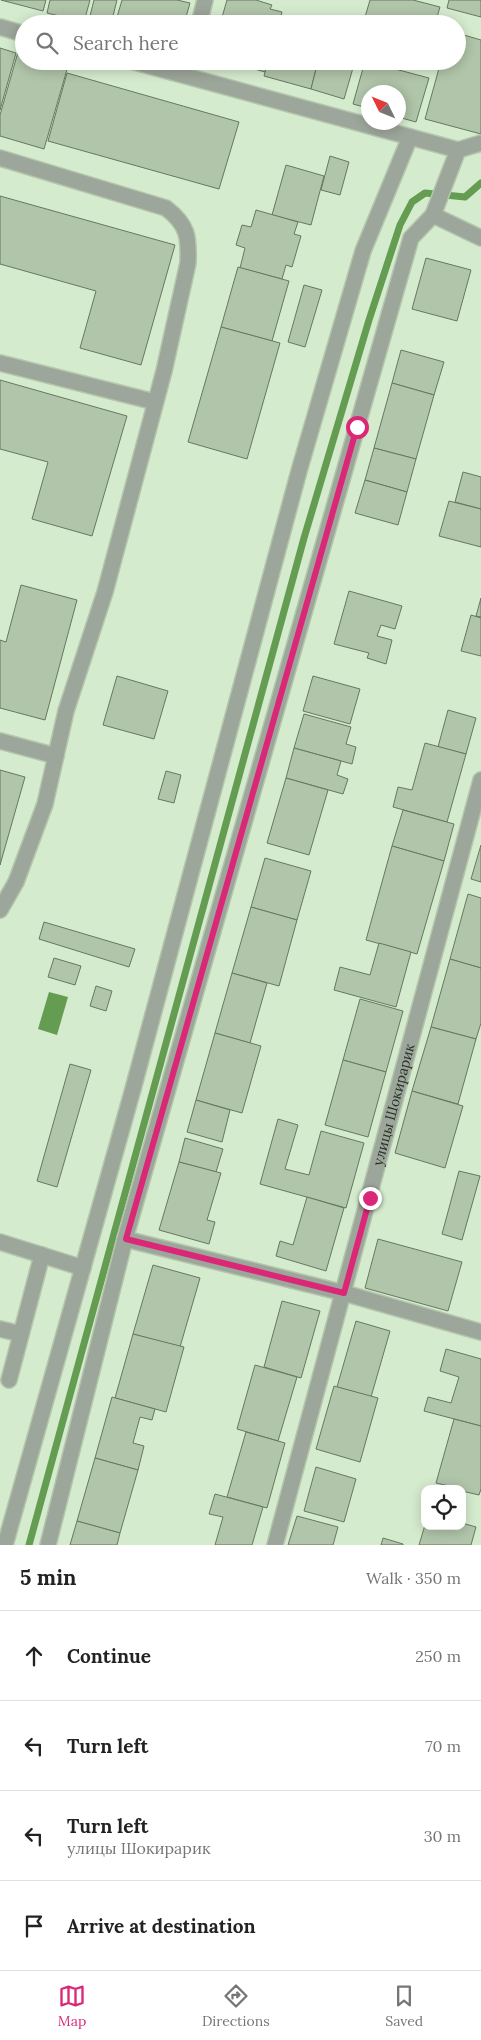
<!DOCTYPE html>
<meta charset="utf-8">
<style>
:root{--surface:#fff;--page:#f2f2f2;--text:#222;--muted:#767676;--line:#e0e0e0;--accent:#db2777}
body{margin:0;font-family:Lora,serif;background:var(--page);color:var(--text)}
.controls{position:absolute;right:15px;bottom:15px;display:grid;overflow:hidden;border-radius:10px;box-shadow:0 2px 12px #0003}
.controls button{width:45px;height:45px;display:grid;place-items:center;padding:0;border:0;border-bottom:1px solid var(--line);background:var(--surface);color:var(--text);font:25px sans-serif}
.compass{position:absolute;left:361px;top:85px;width:45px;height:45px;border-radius:50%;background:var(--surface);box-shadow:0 2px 12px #0003;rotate:313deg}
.stop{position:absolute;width:15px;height:15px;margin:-11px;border:4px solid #db2777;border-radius:50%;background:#fff}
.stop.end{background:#db2777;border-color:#fff;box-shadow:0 1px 5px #0008}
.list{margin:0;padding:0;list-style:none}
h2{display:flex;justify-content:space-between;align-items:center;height:65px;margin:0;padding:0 20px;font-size:21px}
h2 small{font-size:16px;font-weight:400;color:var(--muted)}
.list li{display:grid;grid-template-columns:32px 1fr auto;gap:15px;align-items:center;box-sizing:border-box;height:90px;padding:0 20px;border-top:1px solid var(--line)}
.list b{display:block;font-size:19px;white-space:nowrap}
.list p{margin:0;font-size:16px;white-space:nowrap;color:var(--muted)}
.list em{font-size:16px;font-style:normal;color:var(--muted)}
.icon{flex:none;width:28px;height:28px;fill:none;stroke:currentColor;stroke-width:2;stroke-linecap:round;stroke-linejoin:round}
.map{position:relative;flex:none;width:481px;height:1545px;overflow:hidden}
.search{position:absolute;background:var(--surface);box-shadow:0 2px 12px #0003;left:15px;right:15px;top:15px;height:55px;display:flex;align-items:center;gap:12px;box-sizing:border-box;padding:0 18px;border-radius:28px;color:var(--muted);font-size:19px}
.sheet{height:425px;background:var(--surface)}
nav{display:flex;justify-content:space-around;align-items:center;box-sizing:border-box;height:70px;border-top:1px solid var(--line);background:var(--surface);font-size:14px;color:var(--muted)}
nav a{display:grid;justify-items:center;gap:2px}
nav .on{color:var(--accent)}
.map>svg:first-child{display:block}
</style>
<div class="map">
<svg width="481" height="1545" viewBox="0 0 481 1545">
<rect width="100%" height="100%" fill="#d5ebce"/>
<polygon fill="#649c51" points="49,992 68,997 57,1035 38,1029"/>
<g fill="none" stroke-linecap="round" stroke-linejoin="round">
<polyline stroke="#649c51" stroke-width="7" points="29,1545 304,538 369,320 400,225 412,202 425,193 465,197 481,183"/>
</g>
<g fill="#b0c5a9" stroke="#65795f">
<polygon points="1,0 46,0 43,11"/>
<polygon points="50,0 90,0 84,22 47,13"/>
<polygon points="94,0 117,0 111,24 88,24"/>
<polygon points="122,0 177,0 190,3 184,24 115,24"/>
<polygon points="227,0 256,0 272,5 270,9 282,12 279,24 220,24"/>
<polygon points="370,0 413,0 440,7 435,24 363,24"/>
<polygon points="449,0 481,0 481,17 447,8"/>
<polygon points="457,33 481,40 481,134 425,119 441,61 457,61"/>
<polygon points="0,48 16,53 0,110"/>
<polygon points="18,52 24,54 24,61 50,61 68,66 44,149 0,136 0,115"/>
<polygon points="226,61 268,61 265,72"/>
<polygon points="268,61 318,61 311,89 264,76"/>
<polygon points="318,61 355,61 344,99 311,89"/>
<polygon points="365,61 429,78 416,122 398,117 398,92 368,92 368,108 353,104"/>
<polygon points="67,73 239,122 219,189 48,141"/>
<polygon points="330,156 349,162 340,195 321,190"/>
<polygon points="286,165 324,176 311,225 272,215"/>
<polygon points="0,196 175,245 141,365 80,348 96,291 0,264"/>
<polygon points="256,210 298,222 294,234 301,236 292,267 286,265 282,279 240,268 245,248 236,245 242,225 251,227"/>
<polygon points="426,258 471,270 457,321 412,309"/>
<polygon points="238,267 289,281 272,341 221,327"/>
<polygon points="304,285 322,290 305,347 288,342"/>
<polygon points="221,327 280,343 247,459 188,442"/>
<polygon points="401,350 444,362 434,395 392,383"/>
<polygon points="0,380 127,416 92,536 32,519 48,462 0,449"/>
<polygon points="392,383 434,395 416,459 374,448"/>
<polygon points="374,448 416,459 407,492 365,480"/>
<polygon points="463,472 481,477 481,509 455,502"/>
<polygon points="365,480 407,492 398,525 355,513"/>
<polygon points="449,501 481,509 481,547 439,536"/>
<polygon points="21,585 77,600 45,720 0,708 0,640 6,642"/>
<polygon points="349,591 402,606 395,629 381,625 377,636 392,640 386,664 367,658 369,653 334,644"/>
<polygon points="481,598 481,617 476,616"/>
<polygon points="471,615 481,618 481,656 461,651"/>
<polygon points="117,676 168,691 154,739 103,725"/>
<polygon points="313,676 360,689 350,724 303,711"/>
<polygon points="448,710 476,718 466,754 438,747"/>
<polygon points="304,714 351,727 346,744 356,747 352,764 294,748"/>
<polygon points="425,743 466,754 447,822 393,807 398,787 412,790"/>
<polygon points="294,748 341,761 337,775 348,779 343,794 286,778"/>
<polygon points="0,770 25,777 0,865"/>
<polygon points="166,771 181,775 174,803 158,799"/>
<polygon points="286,778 328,790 309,855 267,843"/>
<polygon points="403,810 454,824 444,861 392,846"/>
<polygon points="481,845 481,882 471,879"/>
<polygon points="392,846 444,861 417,954 366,940"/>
<polygon points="265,858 311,871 297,920 251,907"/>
<polygon points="468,894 481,898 481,968 450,959"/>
<polygon points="251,907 297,920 279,986 232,973"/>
<polygon points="44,922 135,949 129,967 39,939"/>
<polygon points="379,943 411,952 396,1007 334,990 340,967 370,975"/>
<polygon points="54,958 81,966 75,985 48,977"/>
<polygon points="450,959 481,968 481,1023 476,1039 431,1027"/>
<polygon points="232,973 267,983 250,1043 215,1033"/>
<polygon points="96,986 112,991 106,1011 90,1006"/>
<polygon points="360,999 403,1011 386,1072 343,1060"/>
<polygon points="431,1027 476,1039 458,1104 412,1091"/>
<polygon points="215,1033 261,1046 242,1113 196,1100"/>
<polygon points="343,1060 386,1072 368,1137 325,1125"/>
<polygon points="70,1064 91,1070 57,1187 37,1181"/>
<polygon points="412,1091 463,1106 445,1168 395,1153"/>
<polygon points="196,1100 230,1110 222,1142 187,1132"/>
<polygon points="278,1119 298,1125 285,1169 309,1175 321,1131 364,1143 346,1208 260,1184"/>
<polygon points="185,1138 223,1149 216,1172 179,1162"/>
<polygon points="179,1162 221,1173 207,1220 215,1222 209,1244 159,1230"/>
<polygon points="459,1171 480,1176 462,1240 442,1234"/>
<polygon points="307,1197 344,1208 326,1271 276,1256 280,1241 293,1245"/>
<polygon points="378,1239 462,1262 448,1311 365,1288"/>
<polygon points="153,1265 200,1278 180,1347 133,1334"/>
<polygon points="282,1301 320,1311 301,1378 264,1367"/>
<polygon points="356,1321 390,1331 371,1397 337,1387"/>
<polygon points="133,1334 184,1347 166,1412 115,1398"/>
<polygon points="446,1349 481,1359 481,1426 424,1411 428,1397 451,1403 459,1377 440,1371"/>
<polygon points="255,1365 297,1377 278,1441 237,1429"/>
<polygon points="334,1386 378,1398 360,1462 316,1449"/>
<polygon points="112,1397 155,1409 152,1420 140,1417 133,1443 144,1446 138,1470 95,1458"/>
<polygon points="454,1419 481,1426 481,1489 479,1495 462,1491 462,1489 436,1483"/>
<polygon points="246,1432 285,1443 267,1508 227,1497"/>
<polygon points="95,1458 138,1470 120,1533 77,1521"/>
<polygon points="316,1467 356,1479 344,1522 304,1511"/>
<polygon points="215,1494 263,1507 252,1545 215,1545 223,1517 209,1514"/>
<polygon points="297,1516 338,1527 333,1545 288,1545"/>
<polygon points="77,1521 120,1533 117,1545 70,1545"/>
<polygon points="462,1523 476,1527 471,1545 419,1545 425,1525 425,1526 462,1526"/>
<polygon points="383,1538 403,1544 403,1545 381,1545"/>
</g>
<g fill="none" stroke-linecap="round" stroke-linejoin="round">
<g stroke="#b3c6ac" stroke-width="18">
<g id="minor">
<polyline points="199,24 205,0"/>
<polyline points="0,27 24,34"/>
<polyline points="131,61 458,150 481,143"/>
<path d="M0 158 166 208C188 225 189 237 188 263L164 371 105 592 66 711 45 804 16 882 0 910"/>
<polyline points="433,215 458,150"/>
<polyline points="0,363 155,402"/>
<polyline points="0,741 56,756"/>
<polyline points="125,1239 344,1293 481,1332"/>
<polyline points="0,1242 83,1268"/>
<polyline points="0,1329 21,1334"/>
<polyline points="9,1380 42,1255"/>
<polyline points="5,1545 133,1089 299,471 363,251 410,137"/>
<polyline points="48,1545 125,1239 411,238 433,215 481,238"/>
<path id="s1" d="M275 1545 481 780"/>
</g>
</g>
<use href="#minor" stroke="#9da69a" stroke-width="15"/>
</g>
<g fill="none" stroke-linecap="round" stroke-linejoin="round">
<polyline stroke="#db2777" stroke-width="6" points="357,427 126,1239 344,1293 370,1198"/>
</g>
<g text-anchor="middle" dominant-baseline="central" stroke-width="4" stroke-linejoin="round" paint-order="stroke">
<g font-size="14" fill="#293126" stroke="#fff">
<text stroke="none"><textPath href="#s1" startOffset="456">улицы Шокирарик</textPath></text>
</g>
</g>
</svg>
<div class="controls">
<button><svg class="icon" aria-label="locate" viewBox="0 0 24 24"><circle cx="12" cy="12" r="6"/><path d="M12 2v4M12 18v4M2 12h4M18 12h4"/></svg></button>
</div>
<svg class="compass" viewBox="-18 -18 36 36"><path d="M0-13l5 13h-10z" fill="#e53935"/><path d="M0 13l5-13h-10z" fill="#767676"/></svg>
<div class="stop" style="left:357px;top:427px"></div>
<div class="stop end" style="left:370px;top:1198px"></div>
<div class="search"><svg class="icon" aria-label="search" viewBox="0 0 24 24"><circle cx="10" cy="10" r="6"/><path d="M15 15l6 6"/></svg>Search here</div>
</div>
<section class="sheet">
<h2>5 min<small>Walk · 350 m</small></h2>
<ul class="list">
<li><svg class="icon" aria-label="ahead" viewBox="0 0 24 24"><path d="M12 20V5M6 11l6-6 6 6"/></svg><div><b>Continue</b></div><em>250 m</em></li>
<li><svg class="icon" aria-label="left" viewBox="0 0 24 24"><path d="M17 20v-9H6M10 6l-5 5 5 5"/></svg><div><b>Turn left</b></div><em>70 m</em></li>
<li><svg class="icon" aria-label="left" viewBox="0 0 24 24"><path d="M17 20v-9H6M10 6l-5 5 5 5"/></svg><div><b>Turn left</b><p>улицы Шокирарик</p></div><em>30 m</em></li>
<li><svg class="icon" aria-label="arrive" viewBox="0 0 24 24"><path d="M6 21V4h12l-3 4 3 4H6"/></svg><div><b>Arrive at destination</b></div></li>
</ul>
</section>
<nav>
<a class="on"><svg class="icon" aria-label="map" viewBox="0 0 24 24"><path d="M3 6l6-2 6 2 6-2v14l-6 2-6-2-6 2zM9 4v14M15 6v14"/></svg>Map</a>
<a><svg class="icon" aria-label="directions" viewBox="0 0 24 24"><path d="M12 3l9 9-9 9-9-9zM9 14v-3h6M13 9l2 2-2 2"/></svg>Directions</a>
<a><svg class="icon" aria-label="saved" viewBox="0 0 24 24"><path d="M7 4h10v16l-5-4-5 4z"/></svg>Saved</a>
</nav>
